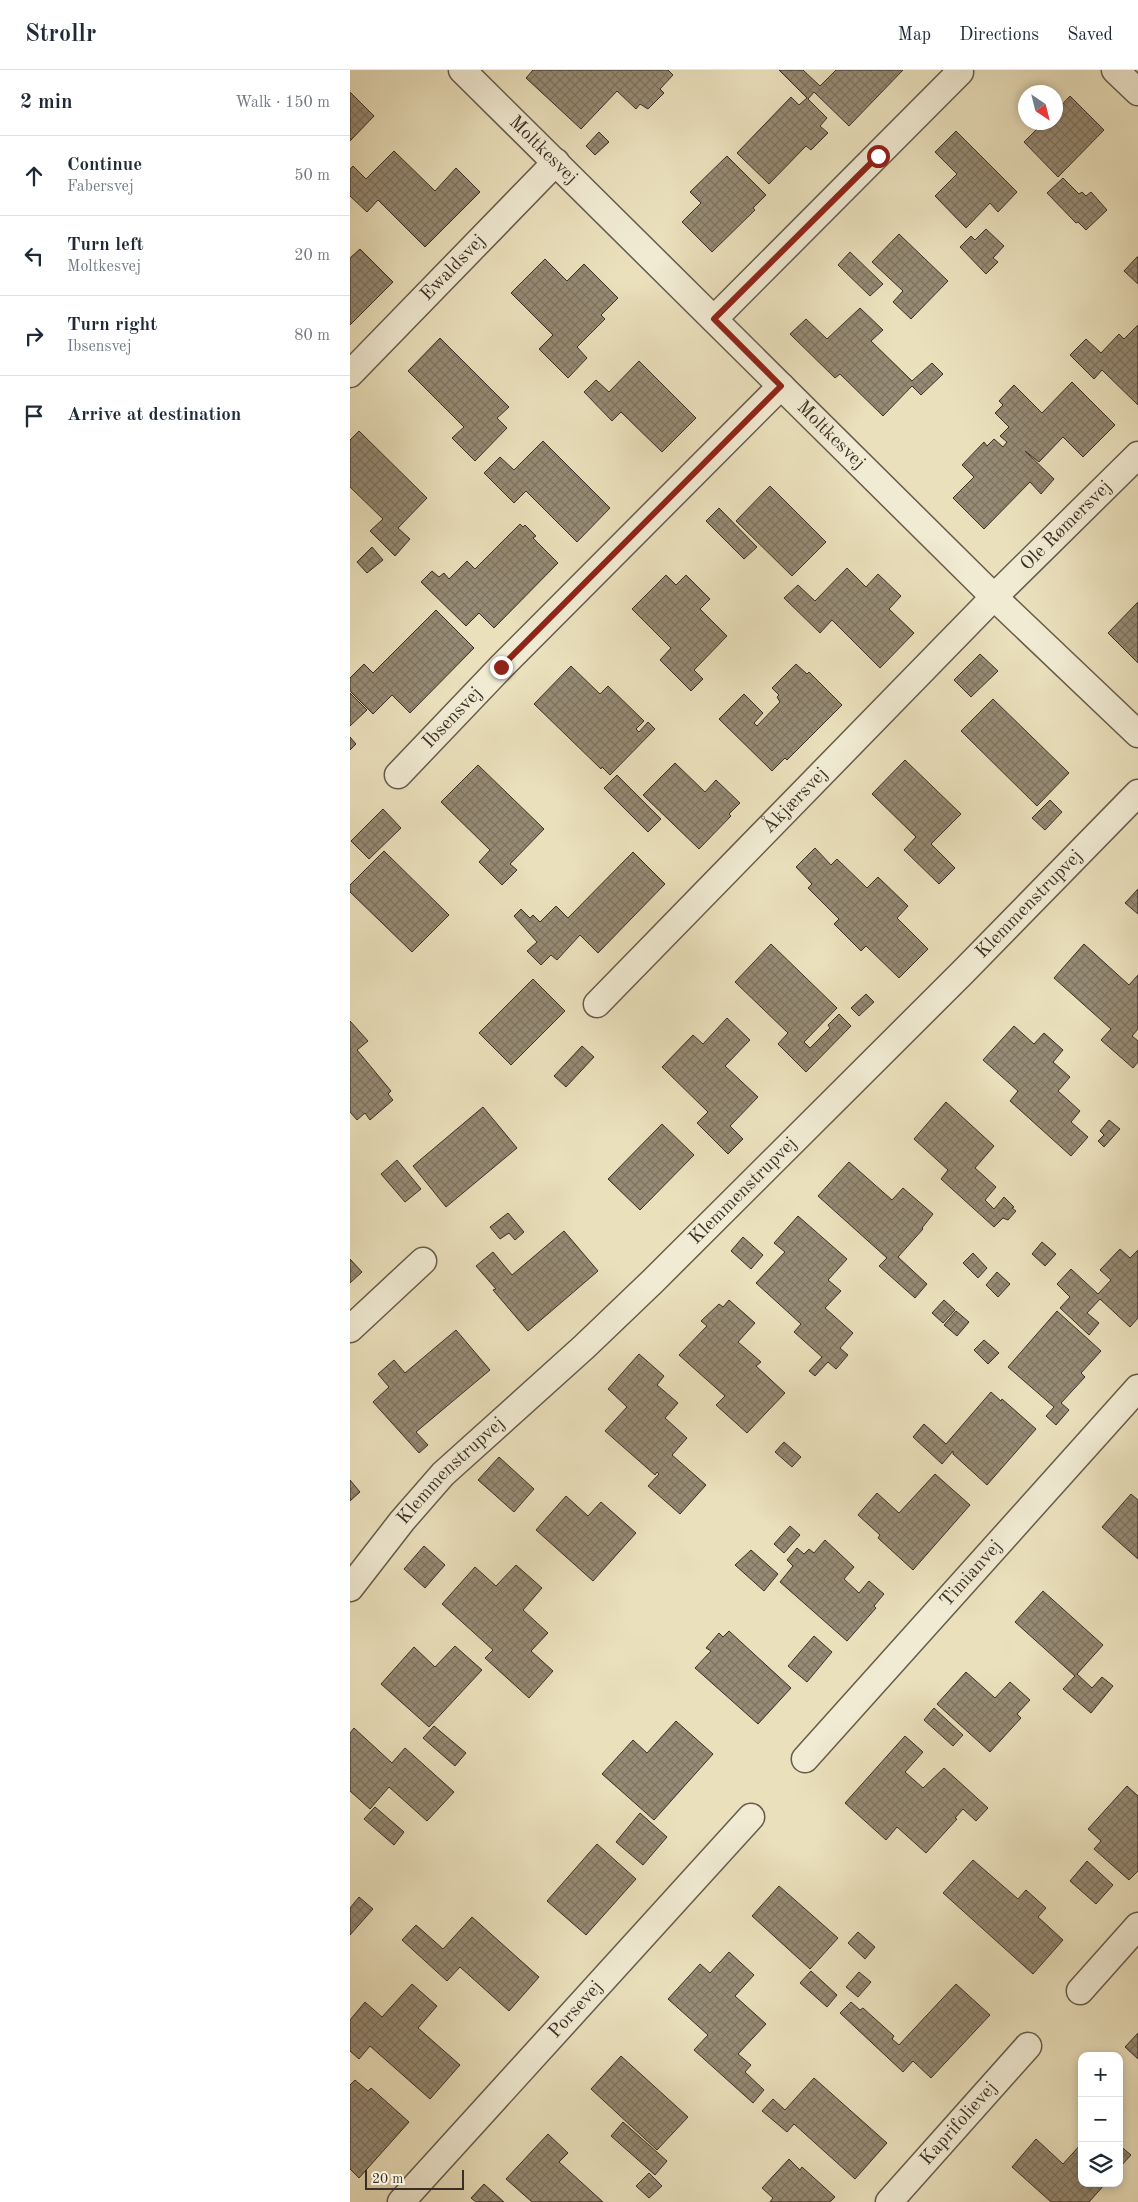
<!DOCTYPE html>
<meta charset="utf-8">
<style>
:root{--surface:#fff;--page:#f2f2f3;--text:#1f2937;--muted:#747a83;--line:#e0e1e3}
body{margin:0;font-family:"Old Standard TT",serif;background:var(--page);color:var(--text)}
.controls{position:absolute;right:15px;bottom:15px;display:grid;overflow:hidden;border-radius:10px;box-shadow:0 2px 8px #0003}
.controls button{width:45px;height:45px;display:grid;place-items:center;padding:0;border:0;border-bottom:1px solid var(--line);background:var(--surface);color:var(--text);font:25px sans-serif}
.compass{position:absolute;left:668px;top:15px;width:45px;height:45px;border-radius:50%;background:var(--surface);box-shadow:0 2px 8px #0003;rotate:145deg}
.scale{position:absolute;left:15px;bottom:12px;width:99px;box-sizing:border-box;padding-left:5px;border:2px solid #3b2f25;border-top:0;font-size:14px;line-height:18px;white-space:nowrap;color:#3b2f25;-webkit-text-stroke:4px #f1ebd3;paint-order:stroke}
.stop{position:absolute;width:15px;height:15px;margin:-11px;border:4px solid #8f2418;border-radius:50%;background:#fff}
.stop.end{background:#8f2418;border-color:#fff;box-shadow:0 1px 5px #0008}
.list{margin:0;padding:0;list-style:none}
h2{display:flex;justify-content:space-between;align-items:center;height:65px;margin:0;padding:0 20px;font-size:21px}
h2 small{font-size:16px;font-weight:400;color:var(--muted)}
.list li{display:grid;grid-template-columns:32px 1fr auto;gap:15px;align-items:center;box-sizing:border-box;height:80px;padding:0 20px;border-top:1px solid var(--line)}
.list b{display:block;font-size:19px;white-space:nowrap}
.list p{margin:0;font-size:16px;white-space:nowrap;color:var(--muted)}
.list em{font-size:16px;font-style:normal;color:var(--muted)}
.icon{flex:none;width:28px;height:28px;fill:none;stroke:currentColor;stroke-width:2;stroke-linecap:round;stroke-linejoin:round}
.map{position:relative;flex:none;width:788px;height:2132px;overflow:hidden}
header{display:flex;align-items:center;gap:30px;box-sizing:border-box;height:70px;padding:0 25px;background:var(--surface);border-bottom:1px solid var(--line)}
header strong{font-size:24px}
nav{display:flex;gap:28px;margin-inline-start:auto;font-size:18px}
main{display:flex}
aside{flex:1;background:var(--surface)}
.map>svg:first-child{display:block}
</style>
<header>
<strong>Strollr</strong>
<nav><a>Map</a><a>Directions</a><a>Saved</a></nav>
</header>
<main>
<aside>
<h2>2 min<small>Walk · 150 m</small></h2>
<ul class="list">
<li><svg class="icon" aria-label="ahead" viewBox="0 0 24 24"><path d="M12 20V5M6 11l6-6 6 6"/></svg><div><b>Continue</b><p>Fabersvej</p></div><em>50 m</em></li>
<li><svg class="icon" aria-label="left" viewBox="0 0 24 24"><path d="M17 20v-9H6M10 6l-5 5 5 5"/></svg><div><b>Turn left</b><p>Moltkesvej</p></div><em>20 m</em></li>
<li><svg class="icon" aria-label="right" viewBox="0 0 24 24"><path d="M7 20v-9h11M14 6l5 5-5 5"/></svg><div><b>Turn right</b><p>Ibsensvej</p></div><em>80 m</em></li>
<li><svg class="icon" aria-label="arrive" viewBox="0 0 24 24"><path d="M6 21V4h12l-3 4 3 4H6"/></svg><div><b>Arrive at destination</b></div></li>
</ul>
</aside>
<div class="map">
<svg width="788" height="2132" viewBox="0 0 788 2132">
<defs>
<pattern id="building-cross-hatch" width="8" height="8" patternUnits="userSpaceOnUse" patternTransform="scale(1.25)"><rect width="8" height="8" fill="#968b74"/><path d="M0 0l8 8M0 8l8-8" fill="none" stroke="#7c725f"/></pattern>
</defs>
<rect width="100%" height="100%" fill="#eae0bc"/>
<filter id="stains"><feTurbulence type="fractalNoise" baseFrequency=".004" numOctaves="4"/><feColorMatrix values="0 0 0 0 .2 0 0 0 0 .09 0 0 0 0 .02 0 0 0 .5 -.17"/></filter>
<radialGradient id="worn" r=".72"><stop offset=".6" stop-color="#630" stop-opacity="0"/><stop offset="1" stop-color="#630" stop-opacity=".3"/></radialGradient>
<g fill="url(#building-cross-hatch)" stroke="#3b2f25">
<polygon points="183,0 318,0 323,5 310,19 314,23 298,39 290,34 286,39 267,21 231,59 176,8"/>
<polygon points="429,0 453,0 470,16 486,0 553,0 499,56 464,22 458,29 477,48 470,56 478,63 461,80 456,76 419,114 387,83 441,27 449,35 457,28"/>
<polygon points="0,22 24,46 0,71"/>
<polygon points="720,26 754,60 708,107 674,72 694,52 706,52 706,41"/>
<polygon points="606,61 667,122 648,142 640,133 616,158 585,126 607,104 585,82"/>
<polygon points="249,62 259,72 245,85 236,76"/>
<polygon points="44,81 85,121 106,98 130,122 75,177 28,130 17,142 0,126 0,99 3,96 16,109"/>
<polygon points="377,86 416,125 403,138 405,140 362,182 332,152 351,133 340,122"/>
<polygon points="713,108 729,124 732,122 736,126 741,122 757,140 736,160 728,152 726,153 697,123"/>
<polygon points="636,159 654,176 643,188 648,192 636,204 610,177 621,166 625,170"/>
<polygon points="549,164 598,211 561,249 543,232 553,221 522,192"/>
<polygon points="10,179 43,212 0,255 0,188"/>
<polygon points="500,182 533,214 520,226 488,195"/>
<polygon points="787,187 788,187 788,214 774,201"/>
<polygon points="195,189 217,211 234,194 268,228 251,245 255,249 227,277 237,288 218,308 189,279 203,265 161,223"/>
<polygon points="510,238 533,260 521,271 562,311 582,293 593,304 571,325 562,316 533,346 490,304 485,308 440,264 456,249 477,269"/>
<polygon points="788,255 788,335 752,300 744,309 720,285 736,269 751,283 769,264 774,269"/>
<polygon points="90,268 159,337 147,348 157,358 125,391 102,368 114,357 58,301"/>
<polygon points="289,291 346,348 312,382 271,342 262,351 234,322 246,310 259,322"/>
<polygon points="722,312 765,355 733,387 713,367 689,392 675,381 704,409 691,424 680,412 634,459 603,428 624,407 612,395 634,372 637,376 644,369 653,377 657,372 650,366 659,357 645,343 653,335 649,331 664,315 692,343"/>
<polygon points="9,361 77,428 48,458 60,469 45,486 20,461 33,449 0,417 0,370"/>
<polygon points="193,371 260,438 227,472 176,421 164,433 134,403 150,387 164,400"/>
<polygon points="420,416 476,472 442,506 386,451"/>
<polygon points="369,438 407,477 394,489 356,451"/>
<polygon points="170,454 173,457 175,455 186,466 183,468 208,493 144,558 129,543 116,556 71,512 82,501 89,507 94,503 99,509 117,491 125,499"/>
<polygon points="22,477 33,490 17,503 7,492"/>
<polygon points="497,498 516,517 528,504 551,526 539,539 564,563 530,598 482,550 470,563 434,528 448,515 465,531"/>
<polygon points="316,505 326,515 336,505 360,529 350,539 377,566 344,600 353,609 341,621 310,590 321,578 282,539"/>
<polygon points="788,532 788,593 758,563"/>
<polygon points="86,540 124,578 60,643 42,625 23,644 0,621 0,608 14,594 23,603"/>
<polygon points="630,584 648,601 621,627 604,610"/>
<polygon points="446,594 457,604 459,602 492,635 437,690 435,688 422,701 369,649 394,624 413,643 404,653 407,656 430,632 427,627 429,625 422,618"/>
<polygon points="221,596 250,624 258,616 294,651 286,659 289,662 298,652 305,659 260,705 252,697 251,699 184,634"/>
<polygon points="0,623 17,640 0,656"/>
<polygon points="643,629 719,703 687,736 611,661"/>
<polygon points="0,667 6,674 0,680"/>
<polygon points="555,690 611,744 581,774 605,798 589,814 554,780 566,767 522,724"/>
<polygon points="325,693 355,722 366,710 390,733 379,744 381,746 349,779 293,725"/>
<polygon points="128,695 194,759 160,794 167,800 152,815 129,792 140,780 91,732"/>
<polygon points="267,705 311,749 298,762 254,718"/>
<polygon points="700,730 712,742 695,760 682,748"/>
<polygon points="33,739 51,758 19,789 1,771"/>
<polygon points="465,778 481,795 487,789 517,818 528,807 558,836 547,848 578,879 549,908 516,876 511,881 484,854 489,849 458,818 462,814 446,797"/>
<polygon points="34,781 99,845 62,882 0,822 0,815"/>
<polygon points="283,782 315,814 248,883 230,865 207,890 201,885 191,895 177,881 187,872 164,846 171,839 180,848 183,845 190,852 206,836 218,848"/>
<polygon points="788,819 788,844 775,833"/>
<polygon points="421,874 487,938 454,972 460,978 480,958 478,955 489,944 501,956 456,1002 428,974 438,963 385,912"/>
<polygon points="734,874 779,915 788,905 788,959 782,966 788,971 788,992 783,998 751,970 761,959 704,908"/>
<polygon points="183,909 215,941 161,995 129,963"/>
<polygon points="516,924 524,932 509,946 501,938"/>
<polygon points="377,948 400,970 375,996 408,1027 380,1056 393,1069 378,1084 347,1053 358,1042 312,997 343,965 353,974"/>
<polygon points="0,951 18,971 7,980 41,1021 38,1024 43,1030 20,1050 15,1043 7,1050 0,1042"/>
<polygon points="664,956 684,974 694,963 713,980 703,992 720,1007 708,1021 730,1041 721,1052 738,1067 721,1086 660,1031 668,1021 633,990"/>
<polygon points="232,976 244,987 216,1017 204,1006"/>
<polygon points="596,1032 644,1076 625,1098 646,1117 635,1130 644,1139 654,1127 664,1137 662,1138 666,1141 658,1150 653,1148 644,1157 591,1109 598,1100 564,1069"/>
<polygon points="133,1037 167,1078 96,1137 63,1096"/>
<polygon points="759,1050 770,1059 754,1077 748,1071 754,1065 750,1061"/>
<polygon points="312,1054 344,1085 290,1140 258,1109"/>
<polygon points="47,1090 71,1119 55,1132 31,1104"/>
<polygon points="499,1092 542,1130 553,1118 583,1144 572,1158 573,1159 548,1187 577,1214 565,1228 529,1196 537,1188 468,1126"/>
<polygon points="158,1143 174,1162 165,1170 159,1163 150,1169 140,1157"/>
<polygon points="448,1146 497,1189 478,1210 491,1221 475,1238 503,1263 490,1278 498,1285 486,1299 478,1292 465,1306 459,1301 472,1287 444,1262 451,1254 406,1213 435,1182 424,1173"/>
<polygon points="214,1161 248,1201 178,1261 143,1220 146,1219 126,1196 143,1182 162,1205"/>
<polygon points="393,1167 413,1185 401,1199 381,1181"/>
<polygon points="692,1172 706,1184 695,1196 682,1184"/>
<polygon points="770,1179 780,1188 788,1180 788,1248 780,1257 750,1229 737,1243 749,1253 739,1265 710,1238 720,1227 707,1214 721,1199 748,1224 761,1210 750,1200"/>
<polygon points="623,1183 637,1198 628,1208 613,1193"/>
<polygon points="0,1189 12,1202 0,1213"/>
<polygon points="647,1202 660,1214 648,1227 636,1215"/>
<polygon points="379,1230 405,1253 388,1272 411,1292 406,1296 435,1323 397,1363 366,1335 375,1326 329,1285 357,1256 351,1251 369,1234 373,1237"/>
<polygon points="594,1230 605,1240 593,1253 582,1243"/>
<polygon points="606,1241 619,1252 607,1266 594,1255"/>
<polygon points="707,1241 751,1281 731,1303 735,1307 711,1333 719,1340 706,1355 696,1346 704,1337 658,1297"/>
<polygon points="106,1260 140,1300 66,1362 78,1375 69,1383 23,1332 39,1317 28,1304 44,1290 55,1303"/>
<polygon points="634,1270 649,1283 638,1294 624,1280"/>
<polygon points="289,1284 314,1306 307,1315 328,1333 315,1348 337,1368 322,1385 356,1415 330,1444 298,1416 309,1404 307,1402 305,1405 255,1361 277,1337 258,1319"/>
<polygon points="641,1322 651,1331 652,1329 686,1359 637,1415 603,1384 603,1381 592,1394 563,1367 574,1354 596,1374"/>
<polygon points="434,1372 451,1387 442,1397 425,1382"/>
<polygon points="149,1387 184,1419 164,1442 128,1410"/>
<polygon points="585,1404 620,1435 563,1500 528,1468 530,1465 508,1445 527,1423 549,1443"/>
<polygon points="0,1410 10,1422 0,1431"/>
<polygon points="781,1424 788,1430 788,1489 752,1457"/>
<polygon points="216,1426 238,1446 251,1432 286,1463 243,1511 186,1460"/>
<polygon points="440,1456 450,1465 434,1483 424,1474"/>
<polygon points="475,1470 504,1497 494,1509 509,1523 519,1511 534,1524 524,1536 526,1538 497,1571 430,1512 443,1496 437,1490 447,1478 454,1484 459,1479 464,1483"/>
<polygon points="74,1476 95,1495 75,1518 54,1499"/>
<polygon points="401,1480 428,1504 414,1521 385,1495"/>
<polygon points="166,1495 192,1518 173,1540 198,1563 181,1581 203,1601 179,1628 135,1588 143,1580 92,1534 125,1497 146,1516"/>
<polygon points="693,1521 753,1575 727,1604 742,1618 752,1607 763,1616 741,1643 713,1619 725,1606 665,1552"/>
<polygon points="379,1561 441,1618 408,1654 345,1598 361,1581 356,1578 369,1563 373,1567"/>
<polygon points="464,1566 482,1582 457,1612 438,1596"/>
<polygon points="105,1576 132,1600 79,1657 31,1614 64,1577 85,1597"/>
<polygon points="616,1602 645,1628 660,1612 680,1630 667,1644 671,1648 640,1682 587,1634"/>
<polygon points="584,1638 613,1665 603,1676 574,1650"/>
<polygon points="326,1651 363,1684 304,1750 252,1704 283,1670 297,1683"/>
<polygon points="84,1656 116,1683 105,1696 73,1668"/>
<polygon points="4,1658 42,1693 55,1678 104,1722 77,1751 39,1717 20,1739 0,1721 0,1663"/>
<polygon points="555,1666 573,1682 555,1702 573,1718 594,1698 638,1738 626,1751 613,1739 605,1748 607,1749 576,1783 547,1757 536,1770 495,1733"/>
<polygon points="777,1716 788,1726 788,1801 779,1810 744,1779 751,1771 738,1759"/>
<polygon points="25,1737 54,1762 44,1775 14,1749"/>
<polygon points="290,1743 317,1767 293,1795 266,1772"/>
<polygon points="247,1774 286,1809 236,1865 197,1831"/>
<polygon points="623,1790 668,1829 676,1820 696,1838 688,1847 713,1870 683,1904 593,1823"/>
<polygon points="737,1791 763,1815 746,1834 720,1811"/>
<polygon points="429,1816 488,1868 460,1899 402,1846"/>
<polygon points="9,1827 23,1839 0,1865 0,1838"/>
<polygon points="122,1847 189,1907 159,1941 110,1897 97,1911 52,1870 66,1855 93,1879"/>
<polygon points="508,1862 525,1877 515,1889 498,1873"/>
<polygon points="379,1882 404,1905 385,1926 416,1954 388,1984 401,1995 395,2002 414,2020 403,2033 344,1980 358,1965 318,1929 350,1894 360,1903"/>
<polygon points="461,1901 487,1925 477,1937 450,1913"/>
<polygon points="509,1902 521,1912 508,1927 496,1917"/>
<polygon points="62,1914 87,1936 68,1958 110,1995 80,2029 20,1976 9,1989 0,1981 0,1950 15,1932 32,1947"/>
<polygon points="606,1914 640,1945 581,2008 563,1991 553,2002 490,1943 501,1932 510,1940 513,1938 544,1966 542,1969 549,1975"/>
<polygon points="788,1963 788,1989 775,1977"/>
<polygon points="271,1986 338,2047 307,2080 241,2019"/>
<polygon points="464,2008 537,2073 505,2109 444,2054 437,2062 412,2041 423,2029 435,2040"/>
<polygon points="5,2010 18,2021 21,2018 59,2052 9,2108 0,2099 0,2015"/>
<polygon points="273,2052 317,2091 305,2105 261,2066"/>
<polygon points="198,2064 218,2083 209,2092 253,2132 182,2132 156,2109"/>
<polygon points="686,2069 713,2094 732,2073 732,2113 756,2113 739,2132 701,2132 662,2097"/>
<polygon points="769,2075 781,2085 769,2098"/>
<polygon points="439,2089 450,2100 452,2097 485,2127 480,2132 420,2132 423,2128 412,2118"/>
<polygon points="299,2103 312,2116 299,2128 286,2116"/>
<polygon points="134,2114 154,2132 126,2132 121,2128"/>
</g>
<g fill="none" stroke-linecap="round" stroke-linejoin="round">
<g stroke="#675b4b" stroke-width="29">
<g id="street">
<path id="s1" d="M112 0 644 527 788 664"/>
<polyline points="765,0 788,22"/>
<polyline points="364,249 610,2"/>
<path id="s2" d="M0 304 206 92"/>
<path id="s3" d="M48 705 151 597 431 316"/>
<path id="s4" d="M247 934 644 527 788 385"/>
<polyline points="0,1259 73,1191"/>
<path id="s5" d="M0 1518 52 1451 93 1404 234 1277 303 1211 612 903 788 723"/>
<path id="s6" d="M455 1689 788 1318"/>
<polyline points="730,1921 788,1856"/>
<path id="s7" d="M51 2132 401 1747"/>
<path id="s8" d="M539 2132 678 1976"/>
</g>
</g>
<use href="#street" stroke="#f1ebd3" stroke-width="26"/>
</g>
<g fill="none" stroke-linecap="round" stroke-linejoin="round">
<polyline stroke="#8f2418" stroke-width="6" points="151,597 431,316 364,249 528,86"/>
</g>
<g text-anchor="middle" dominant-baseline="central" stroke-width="4.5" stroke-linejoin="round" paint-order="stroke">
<g font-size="19" fill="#3b2f25" stroke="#f1ebd3">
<text stroke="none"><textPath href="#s1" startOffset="114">Moltkesvej</textPath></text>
<text stroke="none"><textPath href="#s2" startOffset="148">Ewaldsvej</textPath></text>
<text stroke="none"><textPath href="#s1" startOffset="519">Moltkesvej</textPath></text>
<text stroke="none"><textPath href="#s4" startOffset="670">Ole Rømersvej</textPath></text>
<text stroke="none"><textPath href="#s3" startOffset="79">Ibsensvej</textPath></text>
<text stroke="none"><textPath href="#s4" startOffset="284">Åkjærsvej</textPath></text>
<text stroke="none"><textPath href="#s5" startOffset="965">Klemmenstrupvej</textPath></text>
<text stroke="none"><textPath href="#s5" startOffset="560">Klemmenstrupvej</textPath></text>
<text stroke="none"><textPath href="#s5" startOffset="155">Klemmenstrupvej</textPath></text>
<text stroke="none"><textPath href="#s6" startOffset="249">Timianvej</textPath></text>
<text stroke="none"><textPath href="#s7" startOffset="260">Porsevej</textPath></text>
<text stroke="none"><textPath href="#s8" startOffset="105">Kaprifolievej</textPath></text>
</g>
</g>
<rect width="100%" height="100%" filter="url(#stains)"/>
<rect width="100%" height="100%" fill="url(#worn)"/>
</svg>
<div class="controls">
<button>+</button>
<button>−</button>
<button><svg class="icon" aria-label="layers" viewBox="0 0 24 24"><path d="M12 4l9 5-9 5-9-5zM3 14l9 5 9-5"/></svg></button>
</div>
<svg class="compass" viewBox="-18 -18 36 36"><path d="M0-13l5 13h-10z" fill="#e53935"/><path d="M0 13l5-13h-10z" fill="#747a83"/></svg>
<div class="scale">20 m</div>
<div class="stop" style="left:528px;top:86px"></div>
<div class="stop end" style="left:151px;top:597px"></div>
</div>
</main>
